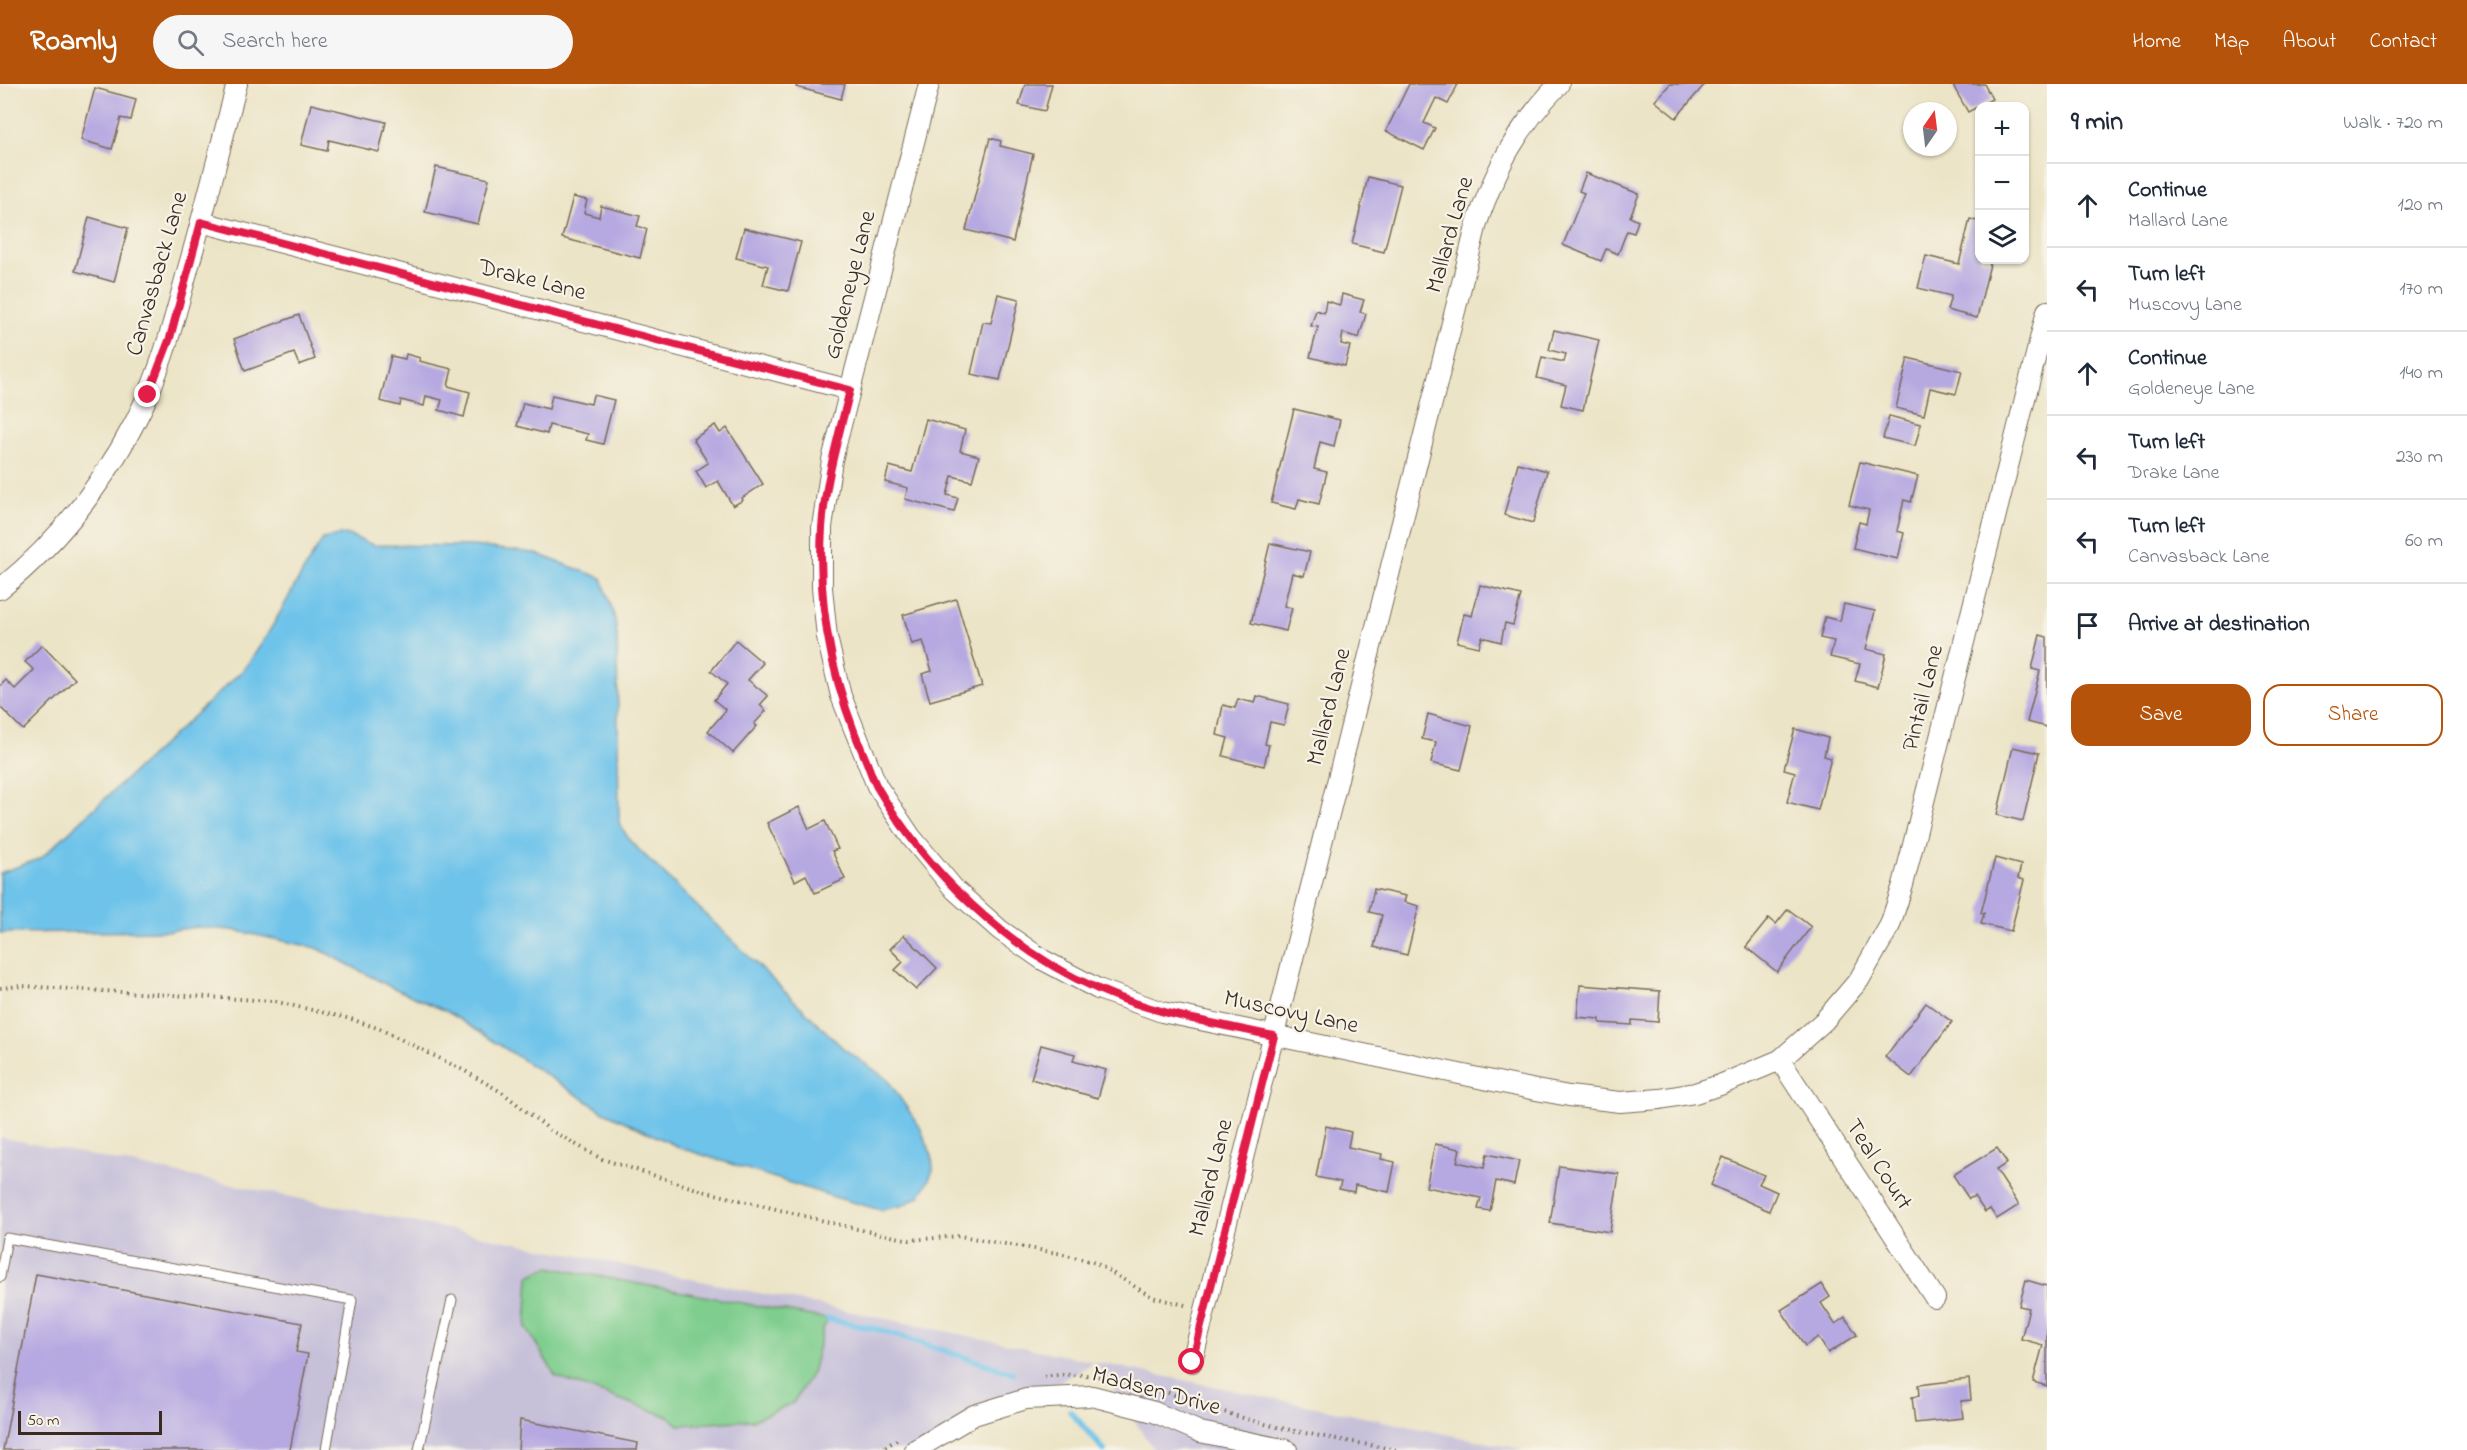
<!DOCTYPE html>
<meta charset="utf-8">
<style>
:root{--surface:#fff;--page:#f6f6f7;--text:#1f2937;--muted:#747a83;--line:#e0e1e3;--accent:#b45309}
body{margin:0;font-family:"Indie Flower",sans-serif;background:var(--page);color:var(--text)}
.controls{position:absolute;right:18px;top:18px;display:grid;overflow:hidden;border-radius:12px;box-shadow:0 2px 4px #0004}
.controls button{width:54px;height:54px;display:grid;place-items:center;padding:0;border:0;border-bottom:2px solid var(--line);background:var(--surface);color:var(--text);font:30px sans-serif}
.compass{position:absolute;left:1903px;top:18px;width:54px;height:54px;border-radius:50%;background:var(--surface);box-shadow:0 2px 4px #0004;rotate:14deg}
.scale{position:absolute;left:18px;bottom:15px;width:144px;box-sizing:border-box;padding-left:6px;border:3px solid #3b2a1e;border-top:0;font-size:16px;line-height:21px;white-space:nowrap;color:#3b2a1e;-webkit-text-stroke:4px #f7f3e8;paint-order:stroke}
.stop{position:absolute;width:18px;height:18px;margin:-14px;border:4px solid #e11d48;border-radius:50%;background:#fff}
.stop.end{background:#e11d48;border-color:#fff;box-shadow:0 2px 6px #0008}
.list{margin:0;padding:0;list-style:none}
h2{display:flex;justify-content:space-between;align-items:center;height:78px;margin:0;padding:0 24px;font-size:26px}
h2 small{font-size:20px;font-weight:400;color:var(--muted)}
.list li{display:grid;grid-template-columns:39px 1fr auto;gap:18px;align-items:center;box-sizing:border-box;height:84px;padding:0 24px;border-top:2px solid var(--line)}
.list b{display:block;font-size:22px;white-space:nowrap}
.list p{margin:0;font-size:20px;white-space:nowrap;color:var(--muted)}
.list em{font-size:20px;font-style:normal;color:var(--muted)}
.actions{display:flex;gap:12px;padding:18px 24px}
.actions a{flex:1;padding:14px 0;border:2px solid var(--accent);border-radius:18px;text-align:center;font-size:21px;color:var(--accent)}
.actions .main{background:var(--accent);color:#fff}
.icon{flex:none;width:33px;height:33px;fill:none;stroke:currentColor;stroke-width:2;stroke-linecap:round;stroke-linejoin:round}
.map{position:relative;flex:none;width:2047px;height:1366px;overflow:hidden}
header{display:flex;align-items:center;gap:36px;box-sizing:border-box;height:84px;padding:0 30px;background:var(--accent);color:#fff}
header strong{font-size:28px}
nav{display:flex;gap:33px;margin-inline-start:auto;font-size:21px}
.search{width:420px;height:54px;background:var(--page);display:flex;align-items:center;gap:15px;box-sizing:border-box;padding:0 21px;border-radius:33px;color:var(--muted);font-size:22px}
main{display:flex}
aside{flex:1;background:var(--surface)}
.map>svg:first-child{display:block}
</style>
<header>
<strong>Roamly</strong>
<div class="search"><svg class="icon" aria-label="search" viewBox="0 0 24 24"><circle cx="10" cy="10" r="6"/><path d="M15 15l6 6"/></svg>Search here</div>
<nav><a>Home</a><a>Map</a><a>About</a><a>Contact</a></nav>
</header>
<main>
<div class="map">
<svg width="2047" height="1366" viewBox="0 0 2047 1366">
<rect width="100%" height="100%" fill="#f7f3e8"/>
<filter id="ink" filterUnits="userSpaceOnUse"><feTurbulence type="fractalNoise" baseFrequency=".0167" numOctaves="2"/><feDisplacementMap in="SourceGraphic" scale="12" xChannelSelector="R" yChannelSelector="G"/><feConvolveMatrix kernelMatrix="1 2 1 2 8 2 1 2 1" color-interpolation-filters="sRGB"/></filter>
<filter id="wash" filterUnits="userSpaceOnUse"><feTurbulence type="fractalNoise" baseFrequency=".008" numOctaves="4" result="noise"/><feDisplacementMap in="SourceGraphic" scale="24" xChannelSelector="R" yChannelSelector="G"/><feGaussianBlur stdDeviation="1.35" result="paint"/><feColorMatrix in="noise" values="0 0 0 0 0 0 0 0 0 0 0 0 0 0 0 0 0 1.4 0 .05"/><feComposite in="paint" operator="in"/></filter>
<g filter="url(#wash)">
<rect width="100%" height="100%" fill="#ece4c6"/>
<polygon fill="#c6c0d9" points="0,1053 1524,1366 1154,1366 1095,1278 939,1366 0,1366"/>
<polygon fill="#7fce8e" stroke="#5d7c56" stroke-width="1.5" points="548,1183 828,1235 823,1245 812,1289 793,1319 753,1336 679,1341 670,1333 556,1293 526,1243 529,1192"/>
<path fill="#6dc3ea" stroke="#547684" stroke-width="1.5" d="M346 450 373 461 473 462 534 469 602 494 615 535 617 553 619 739 630 757 843 964 887 995 920 1043 932 1072 933 1086 928 1098 919 1113 901 1122 881 1126 834 1113 681 1064 604 1028 448 928 389 902 317 864 232 846 196 843 169 847 0 849V789L41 774 243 586C275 545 294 498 323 455Z"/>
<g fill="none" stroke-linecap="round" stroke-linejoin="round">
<g stroke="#6dc3ea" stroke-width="6">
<polyline points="828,1235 881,1246 1013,1289"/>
<polyline points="1070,1327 1104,1366"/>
</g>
</g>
<g id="blocks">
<g fill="#b6a8e1">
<polygon points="797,0 845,0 841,15 796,3"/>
<polygon points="1025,0 1052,0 1045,27 1019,21"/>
<polygon points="1409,0 1458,0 1448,20 1436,14 1424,39 1435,44 1424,66 1386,47"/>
<polygon points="1670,0 1705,0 1676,34 1655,17"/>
<polygon points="1952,0 1984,0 1992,15 1968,28"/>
<polygon points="95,4 136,15 131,36 121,34 112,65 81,56"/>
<polygon points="311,20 386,38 379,68 329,56 327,67 301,61"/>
<polygon points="990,54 1001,57 1000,62 1033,70 1013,158 966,146"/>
<polygon points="436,83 489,95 478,140 425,128"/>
<polygon points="1586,89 1639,110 1630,133 1638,137 1634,149 1627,147 1618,170 1606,165 1601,177 1563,161 1584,109 1579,107"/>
<polygon points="1368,93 1401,101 1384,168 1352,160"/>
<polygon points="573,113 587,116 584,129 599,133 601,122 640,132 637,142 647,145 640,174 562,154"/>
<polygon points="89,133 128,144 114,198 75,187"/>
<polygon points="1970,135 1980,138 1980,176 1991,176 1977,234 1947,226 1951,212 1918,204 1926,172 1959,180"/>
<polygon points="744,144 801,158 788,207 763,201 768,182 736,174"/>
<polygon points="998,210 1019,215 1000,296 971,290 983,238 991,239"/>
<polygon points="1342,210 1364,216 1360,228 1366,230 1359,254 1343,249 1341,260 1350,262 1345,282 1310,273 1318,243 1311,242 1316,226 1324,229 1326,217 1340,221"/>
<polygon points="299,231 315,275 299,281 294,269 245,287 234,255"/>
<polygon points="1554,246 1599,256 1583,326 1561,321 1566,301 1537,294 1542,273 1564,278 1566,270 1549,266"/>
<polygon points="406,270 420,274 419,277 452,285 448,302 470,308 464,333 439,326 442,316 426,312 424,322 401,316 400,322 380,317 391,272 405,275"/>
<polygon points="1908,274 1962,287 1956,310 1930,304 1924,331 1896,324"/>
<polygon points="552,311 591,320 593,311 614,316 603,360 586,356 588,350 549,341 547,350 517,342 523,319 549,325"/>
<polygon points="1294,325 1340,336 1334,362 1320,358 1314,385 1327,388 1319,420 1299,415 1296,425 1271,419"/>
<polygon points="1889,332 1921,340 1915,362 1883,354"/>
<polygon points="926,335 965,346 960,367 979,372 972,397 952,392 947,411 958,414 954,428 905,415 908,404 885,398 889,382 912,388"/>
<polygon points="715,341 720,349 727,344 763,400 742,414 743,416 733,422 718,397 706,404 696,387 708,379 693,355"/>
<polygon points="1860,378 1918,392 1911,418 1904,416 1897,447 1904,449 1898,475 1853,464 1859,438 1866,440 1869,426 1849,421"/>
<polygon points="1518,379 1547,387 1533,439 1504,431"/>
<polygon points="1270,459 1310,468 1304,492 1292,489 1284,522 1292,524 1286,547 1251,539"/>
<polygon points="1480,501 1521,511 1513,541 1505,539 1501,558 1482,553 1479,563 1457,558 1464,530 1472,532"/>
<polygon points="956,515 982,602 930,617 922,590 932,587 923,557 912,560 903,531"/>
<polygon points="1844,520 1875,527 1866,565 1886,570 1878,603 1855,597 1860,580 1830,573 1834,557 1820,554 1825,533 1840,537"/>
<polygon points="2040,551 2047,553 2047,643 2027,638 2040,587 2032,585"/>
<polygon points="736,556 763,579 748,596 768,612 760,621 766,627 754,640 757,642 733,669 708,647 726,626 714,616 727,600 711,587"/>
<polygon points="42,561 75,595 23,646 0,623 0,602 6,596 15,605 34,586 25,578"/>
<polygon points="1257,612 1289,620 1284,641 1270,638 1265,660 1269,661 1264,682 1223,672 1228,654 1217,651 1223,621 1235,624 1238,615 1255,619"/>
<polygon points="1428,630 1472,642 1461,686 1431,679 1436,658 1422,655"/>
<polygon points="1795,645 1828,654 1824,672 1831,674 1818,726 1787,718 1795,688 1784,685"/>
<polygon points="2013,663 2039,669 2023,737 1997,731"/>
<polygon points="799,723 809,745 825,737 838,765 832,767 845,795 815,809 806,791 795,797 767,739"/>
<polygon points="1995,774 2021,781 2018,794 2024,796 2011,847 1981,840 1984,829 1981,829"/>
<polygon points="1374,805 1406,812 1404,818 1419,822 1407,871 1374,863 1382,831 1369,828"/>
<polygon points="1788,825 1811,843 1777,888 1746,863 1769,834 1776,840"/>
<polygon points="904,851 937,884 916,906 895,886 903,878 890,865"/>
<polygon points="1580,901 1660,907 1658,938 1632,936 1632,941 1600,939 1600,935 1577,933"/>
<polygon points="1926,919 1952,938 1911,993 1885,973"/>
<polygon points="1041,961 1075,970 1073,977 1106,986 1098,1014 1031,995"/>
<polygon points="1326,1042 1351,1048 1348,1063 1382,1070 1381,1075 1395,1078 1389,1108 1355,1101 1354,1108 1339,1105 1341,1098 1316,1093"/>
<polygon points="1435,1060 1460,1065 1457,1078 1484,1084 1487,1070 1519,1077 1514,1101 1496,1097 1490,1127 1478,1125 1481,1114 1426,1103"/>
<polygon points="1997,1064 2007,1079 1996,1086 2019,1121 1997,1135 1990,1125 1985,1128 1974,1112 1969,1115 1953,1091"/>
<polygon points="1723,1073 1764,1091 1759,1100 1777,1108 1769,1127 1711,1101"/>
<polygon points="1559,1082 1619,1090 1610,1148 1550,1139"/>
<polygon points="36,1190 302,1239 296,1268 308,1270 290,1366 3,1366"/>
<polygon points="2026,1196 2047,1202 2047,1302 2033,1298 2043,1261 2021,1255 2029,1224 2019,1222"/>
<polygon points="1822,1200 1830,1213 1821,1219 1835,1240 1845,1233 1857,1251 1828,1269 1818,1253 1805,1262 1781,1226"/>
<polygon points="1969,1295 1971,1316 1961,1317 1963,1334 1915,1339 1912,1313 1919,1312 1918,1301"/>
<polygon points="520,1336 638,1359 637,1366 518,1366"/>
</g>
</g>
</g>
<g filter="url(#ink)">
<use href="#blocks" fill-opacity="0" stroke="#796b59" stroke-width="1.5"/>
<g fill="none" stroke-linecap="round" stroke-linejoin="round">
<g stroke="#796b59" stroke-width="11">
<g id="service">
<polyline points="0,1193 7,1154 352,1216 326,1366"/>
<polyline points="419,1366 452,1216"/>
</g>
</g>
<g stroke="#796b59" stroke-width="22">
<g id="minor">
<polyline points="929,0 832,376 822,443 822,504 827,553 841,612 877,702 911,753 955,806 1000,846 1043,876 1098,905 1162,928 1536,1006 1569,1012 1620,1018 1660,1015 1695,1009 1720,1001 1780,976 1824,937 1859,896 1890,841 1903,801 2047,227"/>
<polyline points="201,138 850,306"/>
<path d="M0 505C63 455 115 385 148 311 166 269 177 225 189 181 206 121 221 60 237 0"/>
<polyline points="1780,976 1935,1214"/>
<path d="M1192 1278 1477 139C1497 82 1517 44 1559 0"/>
<polyline points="915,1366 974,1331 1026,1315 1092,1312 1154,1328 1200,1348 1287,1366"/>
</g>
</g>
<g stroke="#796b59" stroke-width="4" stroke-dasharray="1.5 4.5" stroke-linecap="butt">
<polyline points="0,904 21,902 273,917 351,935 380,945 463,986 503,1009 550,1046 602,1075 703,1107 857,1145 910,1156 960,1152 1063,1170 1096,1179 1152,1213 1189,1222"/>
<path d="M1044 1293C1118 1281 1187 1319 1257 1338 1302 1350 1350 1357 1396 1366"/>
<polyline points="880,1366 900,1354"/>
</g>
<use href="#service" stroke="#fff" stroke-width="9"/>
<use href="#minor" stroke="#fff" stroke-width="20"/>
</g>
</g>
<g fill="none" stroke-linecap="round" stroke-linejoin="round" filter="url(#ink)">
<path stroke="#e11d48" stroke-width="8" d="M148 311 170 254 201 138 850 306C839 351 825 397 822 444 817 523 833 601 865 674 869 683 872 694 877 703 928 790 1006 864 1098 905 1154 930 1214 939 1274 952L1192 1278"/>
</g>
<g text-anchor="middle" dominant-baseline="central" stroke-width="4.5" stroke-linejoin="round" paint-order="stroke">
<g font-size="24" fill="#3b2a1e" stroke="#f7f3e8">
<text transform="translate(1451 151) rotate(-74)">Mallard Lane</text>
<text transform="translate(158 190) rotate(-74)">Canvasback Lane</text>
<text transform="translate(532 197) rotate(14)">Drake Lane</text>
<text transform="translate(851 201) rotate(-76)">Goldeneye Lane</text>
<text transform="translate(1924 614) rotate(-76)">Pintail Lane</text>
<text transform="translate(1330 623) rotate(-76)">Mallard Lane</text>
<text transform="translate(1291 929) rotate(12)">Muscovy Lane</text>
<text transform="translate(1878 1081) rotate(57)">Teal Court</text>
<text transform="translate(1212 1094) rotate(-76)">Mallard Lane</text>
<text transform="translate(1156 1308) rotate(15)">Madsen Drive</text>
</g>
</g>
</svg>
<div class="controls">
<button>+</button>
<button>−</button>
<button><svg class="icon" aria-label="layers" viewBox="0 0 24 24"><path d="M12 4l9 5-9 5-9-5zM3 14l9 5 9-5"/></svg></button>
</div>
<svg class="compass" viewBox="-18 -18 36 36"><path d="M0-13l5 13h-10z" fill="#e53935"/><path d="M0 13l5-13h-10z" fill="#747a83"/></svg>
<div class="scale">50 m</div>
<div class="stop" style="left:1192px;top:1278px"></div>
<div class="stop end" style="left:148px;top:311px"></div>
</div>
<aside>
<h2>9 min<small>Walk · 720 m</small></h2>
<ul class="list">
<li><svg class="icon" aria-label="ahead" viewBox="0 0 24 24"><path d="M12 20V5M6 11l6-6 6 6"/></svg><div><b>Continue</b><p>Mallard Lane</p></div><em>120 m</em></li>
<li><svg class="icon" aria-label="left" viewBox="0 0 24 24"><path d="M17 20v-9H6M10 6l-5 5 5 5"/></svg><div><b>Turn left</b><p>Muscovy Lane</p></div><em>170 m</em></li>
<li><svg class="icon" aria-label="ahead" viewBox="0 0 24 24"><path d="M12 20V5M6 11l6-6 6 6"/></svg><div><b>Continue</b><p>Goldeneye Lane</p></div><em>140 m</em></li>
<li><svg class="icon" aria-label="left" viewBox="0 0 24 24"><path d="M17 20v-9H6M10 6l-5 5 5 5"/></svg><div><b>Turn left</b><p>Drake Lane</p></div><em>230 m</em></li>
<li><svg class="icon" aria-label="left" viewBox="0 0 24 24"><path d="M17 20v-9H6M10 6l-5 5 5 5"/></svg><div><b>Turn left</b><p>Canvasback Lane</p></div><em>60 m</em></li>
<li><svg class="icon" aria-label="arrive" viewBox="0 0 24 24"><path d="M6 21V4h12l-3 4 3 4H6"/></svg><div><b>Arrive at destination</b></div></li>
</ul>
<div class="actions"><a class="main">Save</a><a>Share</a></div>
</aside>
</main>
